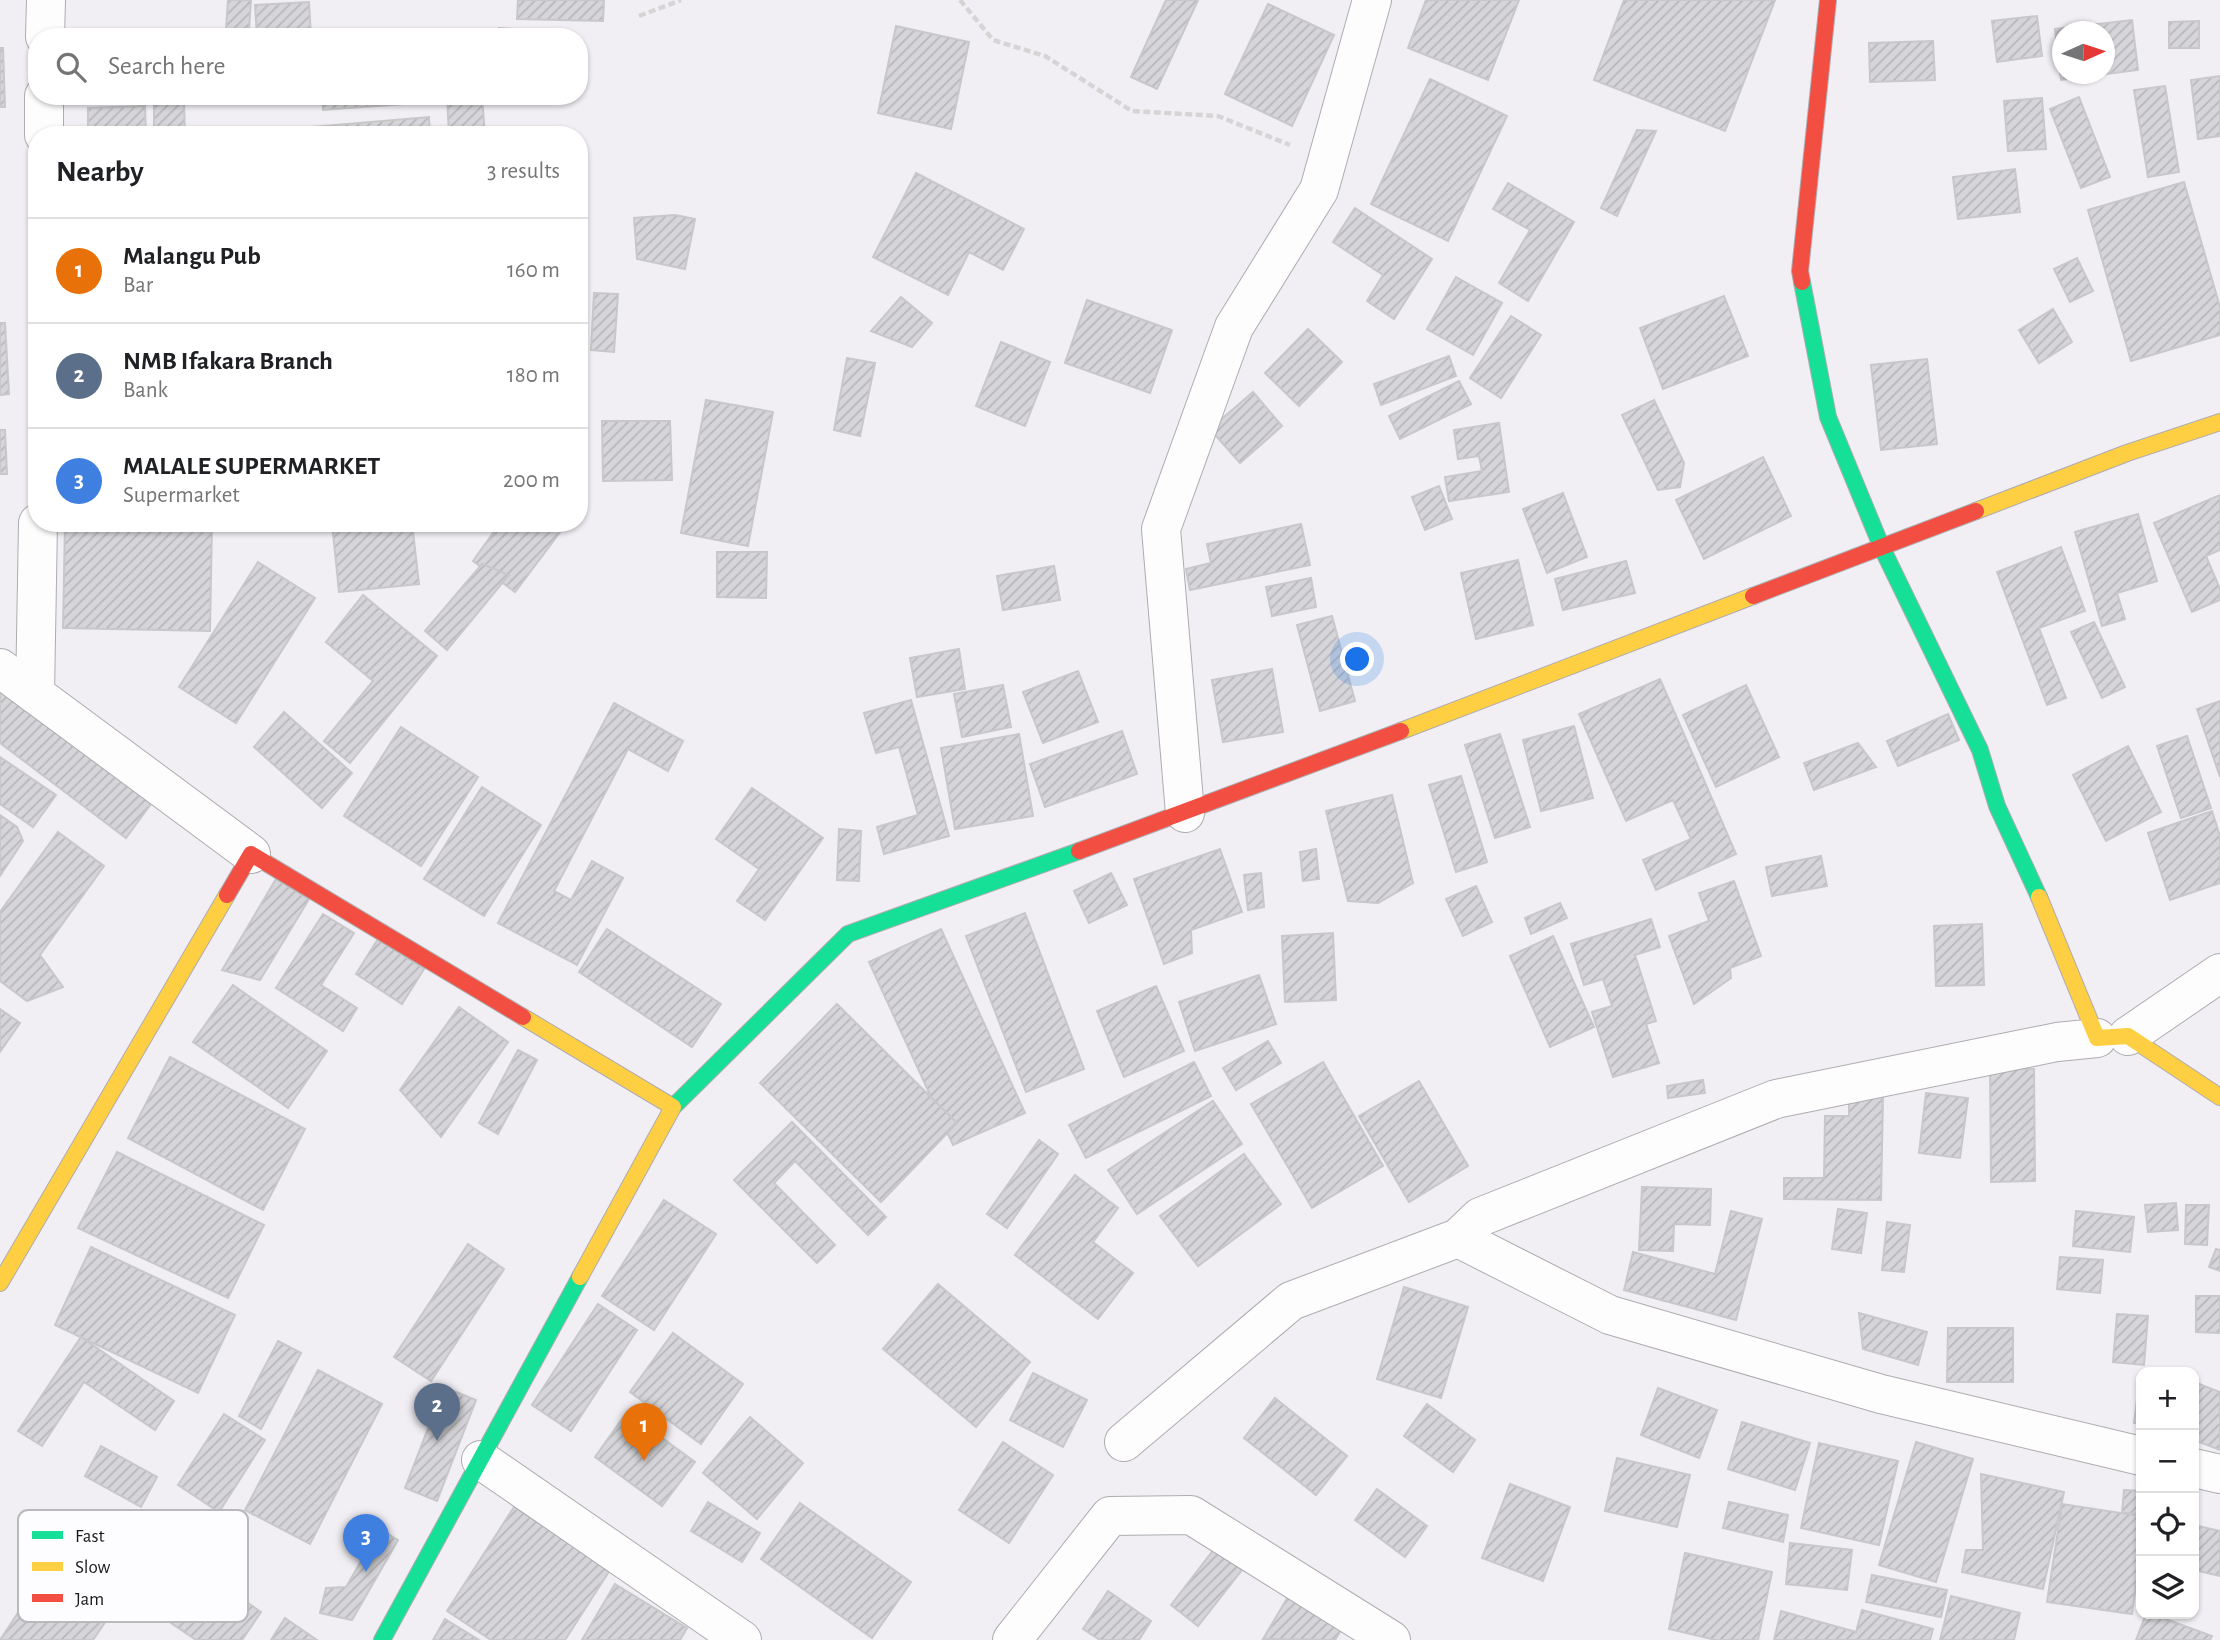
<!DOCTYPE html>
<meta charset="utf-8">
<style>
:root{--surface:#fff;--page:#f2f2f2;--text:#202124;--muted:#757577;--line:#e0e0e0;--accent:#656467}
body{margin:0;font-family:"Alegreya Sans",sans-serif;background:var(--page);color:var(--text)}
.controls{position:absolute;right:21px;bottom:21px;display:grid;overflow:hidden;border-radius:14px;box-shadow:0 2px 5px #0004}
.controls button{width:63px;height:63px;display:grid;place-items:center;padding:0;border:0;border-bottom:2px solid var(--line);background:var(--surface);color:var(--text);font:35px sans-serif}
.compass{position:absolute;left:2052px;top:21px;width:63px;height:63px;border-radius:50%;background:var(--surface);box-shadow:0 2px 5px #0004;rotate:87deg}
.you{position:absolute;left:1358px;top:660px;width:24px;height:24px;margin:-18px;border:5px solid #fff;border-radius:50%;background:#1a73e8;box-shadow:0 0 0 10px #1a73e833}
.badge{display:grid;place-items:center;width:46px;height:46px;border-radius:50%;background:var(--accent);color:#fff;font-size:23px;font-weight:700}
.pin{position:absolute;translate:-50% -58px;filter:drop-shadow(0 2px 4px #0008)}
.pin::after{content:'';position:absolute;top:37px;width:24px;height:21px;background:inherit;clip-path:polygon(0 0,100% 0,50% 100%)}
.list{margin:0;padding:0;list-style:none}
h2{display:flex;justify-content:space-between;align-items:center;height:91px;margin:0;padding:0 28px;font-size:30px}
h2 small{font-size:23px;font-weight:400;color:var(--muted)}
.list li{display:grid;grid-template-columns:46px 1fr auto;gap:21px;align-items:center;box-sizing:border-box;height:105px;padding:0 28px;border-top:2px solid var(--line)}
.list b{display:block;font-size:26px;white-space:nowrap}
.list p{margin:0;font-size:23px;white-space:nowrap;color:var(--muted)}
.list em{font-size:23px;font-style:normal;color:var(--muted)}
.icon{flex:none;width:38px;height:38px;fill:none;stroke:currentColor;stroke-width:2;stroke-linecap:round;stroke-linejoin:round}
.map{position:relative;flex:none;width:2220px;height:1640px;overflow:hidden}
.search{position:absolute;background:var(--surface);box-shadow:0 2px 5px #0004;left:28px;top:28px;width:560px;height:77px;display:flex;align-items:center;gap:18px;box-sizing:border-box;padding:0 24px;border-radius:28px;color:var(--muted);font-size:26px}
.panel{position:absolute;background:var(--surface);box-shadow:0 2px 5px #0004;left:28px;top:126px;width:560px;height:406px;border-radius:28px}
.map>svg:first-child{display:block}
</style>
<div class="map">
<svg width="2220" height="1640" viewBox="0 0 2220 1640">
<defs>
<pattern id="building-hatch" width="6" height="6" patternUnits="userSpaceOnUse" patternTransform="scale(1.75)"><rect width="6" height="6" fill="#d6d5d9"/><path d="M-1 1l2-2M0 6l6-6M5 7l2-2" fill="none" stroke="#b7b6ba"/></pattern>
</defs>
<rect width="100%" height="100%" fill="#f1eff4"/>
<g fill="url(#building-hatch)" stroke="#c8c7ca" stroke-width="2" fill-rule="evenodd">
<polygon points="228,0 251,0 249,30 226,29"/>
<polygon points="518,0 604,0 603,21 517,19"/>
<polygon points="1166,0 1198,0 1157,89 1131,77"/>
<polygon points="1426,0 1519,0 1488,80 1408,48"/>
<polygon points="1624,0 1775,0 1725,131 1594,80"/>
<polygon points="309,2 311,37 257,37 255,5"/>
<polygon points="1268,4 1334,35 1292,126 1225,94"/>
<polygon points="2037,16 2042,56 1997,62 1992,21"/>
<path d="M2132 20 2138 70 2061 80 2055 29ZM2062 32H2104V74H2062Z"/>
<polygon points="2199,21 2199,48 2169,48 2169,22"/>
<polygon points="896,26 969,42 951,129 878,113"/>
<polygon points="499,28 558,32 558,37 498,37"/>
<polygon points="1933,41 1935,80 1870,82 1869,43"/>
<polygon points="0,48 3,48 5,107 0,107"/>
<polygon points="2220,76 2220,136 2198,139 2191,80"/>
<polygon points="1430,79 1507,116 1448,241 1371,204"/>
<polygon points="2165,86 2179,172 2148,177 2134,90"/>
<polygon points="322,96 431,96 431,102 323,110"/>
<polygon points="447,96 482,96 485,135 449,135"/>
<polygon points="2079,97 2110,177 2081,188 2050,109"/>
<polygon points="2042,98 2046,149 2008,151 2004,101"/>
<polygon points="154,102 184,102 185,135 154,135"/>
<polygon points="145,106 146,135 88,135 88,108"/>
<polygon points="429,117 430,135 266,135 265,131"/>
<rect x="196" y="130" width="44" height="5"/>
<polygon points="1637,130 1656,131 1617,216 1601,208"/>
<polygon points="2015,169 2020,212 1958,219 1953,177"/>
<polygon points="916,173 1024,229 1003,270 969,252 948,295 873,257"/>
<polygon points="2184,182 2220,307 2220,335 2131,361 2088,210"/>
<polygon points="1508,183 1574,222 1528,301 1499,283 1530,230 1493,209"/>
<polygon points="1355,208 1432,259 1394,319 1367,301 1383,275 1333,242"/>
<polygon points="675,215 695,219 685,269 637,259 634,218"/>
<polygon points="2077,258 2093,291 2070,302 2054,269"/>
<polygon points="1456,277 1502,303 1473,355 1427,329"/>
<polygon points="594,293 618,294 614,352 591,350"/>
<polygon points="1724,296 1748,356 1663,389 1640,328"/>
<polygon points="901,297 932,323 912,347 871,331"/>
<polygon points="1087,300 1172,330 1150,393 1065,363"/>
<polygon points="2053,309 2072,342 2039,363 2019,330"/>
<polygon points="1511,316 1541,335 1501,398 1470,378"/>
<polygon points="579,318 583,318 582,392 579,392"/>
<polygon points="0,323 5,323 9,394 0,395"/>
<polygon points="1308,329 1342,362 1299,406 1265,373"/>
<polygon points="1001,342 1050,362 1025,426 976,406"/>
<polygon points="1449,356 1456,376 1381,405 1374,384"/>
<polygon points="847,358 875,363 860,436 834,430"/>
<polygon points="1927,359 1937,444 1881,450 1871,365"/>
<polygon points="1459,381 1471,404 1400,439 1389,416"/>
<polygon points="1253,392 1282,426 1240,463 1210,429"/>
<polygon points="706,400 773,412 748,546 681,533"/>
<polygon points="1654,400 1684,463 1680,487 1658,490 1622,415"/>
<polygon points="602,421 670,421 672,480 603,481"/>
<polygon points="1499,423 1509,492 1449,501 1445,477 1482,471 1479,456 1458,459 1454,430"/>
<polygon points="0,430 5,430 7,474 0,474"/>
<polygon points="1763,457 1791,516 1704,559 1676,500"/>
<polygon points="1439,486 1452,519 1425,530 1412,497"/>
<polygon points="1563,493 1587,557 1547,573 1523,509"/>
<polygon points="2220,495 2220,550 2206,556 2220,589 2220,600 2192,612 2154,523"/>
<polygon points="2138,514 2157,581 2117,593 2125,619 2102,626 2075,532"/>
<polygon points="65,523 212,523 210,631 63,628"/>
<polygon points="332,523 412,523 419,584 339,592"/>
<polygon points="500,523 567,523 515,592 473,561"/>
<polygon points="1301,524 1310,565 1190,590 1186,569 1211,563 1207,544"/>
<polygon points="2061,547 2085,611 2039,628 2066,698 2047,705 1997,572"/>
<polygon points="717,552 767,552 766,598 717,597"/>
<polygon points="1518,560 1533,625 1476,639 1461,573"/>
<polygon points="1626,561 1635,593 1563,610 1555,579"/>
<polygon points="258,562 315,598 236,723 179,687"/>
<polygon points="482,564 509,575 447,650 425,631"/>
<polygon points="1054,566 1060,600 1003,610 997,576"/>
<polygon points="1311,578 1316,607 1272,616 1266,587"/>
<polygon points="363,595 437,656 350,763 324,741 373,681 326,642"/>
<polygon points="1332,616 1355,701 1320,711 1297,625"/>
<polygon points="2094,622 2125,687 2102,698 2071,632"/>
<polygon points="959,649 965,689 917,697 910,658"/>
<polygon points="1272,669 1283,732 1223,742 1212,680"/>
<polygon points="1078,671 1098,722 1043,743 1023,692"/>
<polygon points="0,679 156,797 126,838 0,743"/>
<polygon points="1660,679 1736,854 1656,890 1643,860 1691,839 1673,800 1626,821 1579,714"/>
<polygon points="1003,685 1011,727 962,737 954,694"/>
<polygon points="1746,685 1779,757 1716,787 1683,715"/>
<polygon points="911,700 949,836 884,854 877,827 918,815 899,747 876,753 864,713"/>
<polygon points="2220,701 2220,777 2197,709"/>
<polygon points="614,703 683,741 668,771 628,749 554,891 571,900 592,861 623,878 577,965 498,923"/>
<polygon points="284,712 352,773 322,808 254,747"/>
<polygon points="1948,714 1959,740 1898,766 1887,741"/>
<polygon points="1574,726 1593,798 1541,811 1523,740"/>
<polygon points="401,727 478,777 421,866 344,816"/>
<polygon points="1122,731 1137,774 1045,807 1030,764"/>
<polygon points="1019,734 1033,816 955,829 941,748"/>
<polygon points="1500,734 1530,827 1495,838 1465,745"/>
<polygon points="2187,736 2211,808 2181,818 2157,746"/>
<polygon points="1858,743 1876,767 1814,790 1804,763"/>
<polygon points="2128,746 2161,812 2106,841 2073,775"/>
<polygon points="0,757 56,795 33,827 0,804"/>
<polygon points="1461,776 1487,862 1456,872 1429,785"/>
<polygon points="482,787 541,825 484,916 424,879"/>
<polygon points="752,788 823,838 765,920 737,901 759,869 716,839"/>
<polygon points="1392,795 1413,883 1378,903 1348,901 1326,811"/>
<polygon points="2212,811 2220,836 2220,883 2170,900 2148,833"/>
<polygon points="0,815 17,827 23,841 0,876"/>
<polygon points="839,829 861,831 859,881 837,880"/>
<polygon points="58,832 104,866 40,955 63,987 27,1001 0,981 0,912"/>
<polygon points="1220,849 1242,912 1191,930 1192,953 1164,964 1134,879"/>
<polygon points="1316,849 1319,879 1303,881 1300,852"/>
<polygon points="1821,856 1827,886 1772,896 1766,867"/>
<polygon points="1111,873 1127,905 1089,923 1074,891"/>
<polygon points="1261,873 1264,907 1248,910 1244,875"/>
<polygon points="276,879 309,899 260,980 222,970"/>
<polygon points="1734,881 1761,956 1730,968 1731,978 1694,1004 1669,936 1709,921 1699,893"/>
<polygon points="1476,886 1492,922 1463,936 1446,899"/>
<polygon points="1560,903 1567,918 1531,934 1525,918"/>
<polygon points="1025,913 1084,1069 1026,1092 966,936"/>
<polygon points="323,914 354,933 321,985 357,1008 343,1031 276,988"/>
<polygon points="1651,919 1660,947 1635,955 1656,1021 1646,1024 1659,1063 1613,1077 1592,1012 1612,1006 1603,979 1584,985 1571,944"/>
<polygon points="1982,924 1984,985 1936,986 1934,926"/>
<polygon points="607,929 721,1004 692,1047 579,972"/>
<polygon points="941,929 1025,1113 953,1145 869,962"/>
<polygon points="1333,933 1336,1000 1285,1002 1282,936"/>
<polygon points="1553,936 1594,1027 1550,1047 1510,956"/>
<polygon points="378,939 424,969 402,1004 356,974"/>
<polygon points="1259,975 1276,1024 1195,1051 1179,1002"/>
<polygon points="233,985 327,1051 288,1108 193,1042"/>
<polygon points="1156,986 1184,1051 1124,1077 1097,1011"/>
<polygon points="837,1004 957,1123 881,1202 760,1083"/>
<polygon points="459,1007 508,1042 441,1137 400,1090"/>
<polygon points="0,1009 20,1023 0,1052"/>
<polygon points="1268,1041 1281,1063 1236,1090 1223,1068"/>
<polygon points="518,1050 537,1060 498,1134 479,1123"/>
<polygon points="170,1057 305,1129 263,1210 128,1138"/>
<polygon points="1194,1062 1211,1096 1086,1158 1069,1125"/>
<polygon points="1323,1062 1383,1166 1312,1208 1251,1104"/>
<polygon points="1990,1069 2034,1069 2035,1181 1991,1182"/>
<polygon points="1703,1080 1705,1093 1668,1098 1667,1086"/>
<polygon points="1419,1081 1468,1166 1409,1202 1359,1116"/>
<polygon points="1926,1093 1968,1098 1960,1158 1919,1153"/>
<polygon points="1849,1095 1883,1095 1881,1200 1784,1199 1784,1178 1824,1178 1825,1116 1849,1116"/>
<polygon points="1213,1101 1242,1144 1137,1214 1108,1170"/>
<polygon points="792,1122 886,1217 868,1235 795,1161 774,1183 835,1245 817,1263 734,1180"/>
<polygon points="1039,1140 1058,1154 1007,1228 987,1214"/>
<polygon points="117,1152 264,1225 228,1298 78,1228"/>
<polygon points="1244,1154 1281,1204 1198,1266 1160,1216"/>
<polygon points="1075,1175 1118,1208 1093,1242 1133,1273 1098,1319 1015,1255"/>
<polygon points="1642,1187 1711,1189 1710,1225 1674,1224 1673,1251 1639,1250"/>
<polygon points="664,1200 716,1234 654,1330 602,1296"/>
<polygon points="2176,1203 2178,1230 2148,1232 2145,1205"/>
<polygon points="2186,1205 2209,1205 2207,1245 2185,1244"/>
<polygon points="1838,1209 1867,1213 1861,1253 1832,1249"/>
<polygon points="1731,1211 1762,1219 1736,1320 1624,1290 1633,1252 1715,1274"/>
<polygon points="2076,1211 2134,1217 2130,1252 2073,1246"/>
<polygon points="1887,1222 1910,1225 1904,1272 1882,1270"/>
<polygon points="468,1244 504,1269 431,1381 394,1357"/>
<polygon points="91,1247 235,1315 198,1393 55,1325"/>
<polygon points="2216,1249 2220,1250 2220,1271 2209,1267"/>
<polygon points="2060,1257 2103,1260 2100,1293 2057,1289"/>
<polygon points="938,1284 1030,1362 976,1427 883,1349"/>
<polygon points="1404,1287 1468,1307 1441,1398 1377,1379"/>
<polygon points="2196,1296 2220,1296 2220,1333 2196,1332"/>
<polygon points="598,1304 637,1330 571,1431 532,1405"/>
<polygon points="1859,1313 1927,1332 1918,1365 1863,1349"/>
<polygon points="2117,1314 2148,1316 2144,1365 2113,1362"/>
<polygon points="1948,1328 2013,1328 2013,1382 1947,1382"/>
<polygon points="673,1333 743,1384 701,1444 630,1392"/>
<polygon points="81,1337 174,1401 155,1430 84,1382 42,1446 18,1431"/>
<polygon points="278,1341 301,1353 261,1429 239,1416"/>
<polygon points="318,1370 382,1404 310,1544 245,1510"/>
<polygon points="1033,1373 1087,1400 1063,1447 1010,1420"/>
<polygon points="2194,1382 2220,1392 2220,1450 2194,1440"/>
<polygon points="444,1387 476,1400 437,1501 405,1488"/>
<polygon points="1658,1388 1717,1410 1699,1458 1641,1435"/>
<polygon points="2138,1392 2141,1393 2141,1424 2134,1423"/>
<polygon points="1275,1398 1347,1456 1316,1495 1244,1438"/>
<polygon points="1427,1404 1475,1440 1453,1472 1404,1436"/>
<polygon points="627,1412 695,1462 662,1506 595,1457"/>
<polygon points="224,1414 265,1440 219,1512 178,1485"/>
<polygon points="750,1417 803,1463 757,1519 703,1473"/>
<polygon points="1742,1422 1810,1443 1795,1490 1728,1469"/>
<polygon points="1003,1442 1053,1475 1009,1543 959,1510"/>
<polygon points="1916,1442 1973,1459 1936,1582 1879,1565"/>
<polygon points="1819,1443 1898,1461 1879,1545 1801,1528"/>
<polygon points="101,1446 157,1477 141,1507 85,1476"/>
<polygon points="1617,1458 1690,1475 1677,1527 1605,1511"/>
<polygon points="1981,1474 2064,1492 2043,1589 1962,1572 1966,1550 1983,1550"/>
<polygon points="1510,1484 1570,1507 1543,1581 1482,1558"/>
<polygon points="1377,1489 1427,1526 1405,1557 1355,1520"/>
<polygon points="2124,1490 2141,1491 2141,1514 2122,1513"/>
<polygon points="708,1502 760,1533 742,1562 691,1531"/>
<polygon points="1729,1502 1788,1515 1783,1542 1723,1528"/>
<polygon points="800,1503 911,1582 872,1638 761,1559"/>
<polygon points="2062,1504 2141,1516 2141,1548 2132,1614 2047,1602"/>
<polygon points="514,1507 610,1570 565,1640 491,1640 447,1611"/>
<polygon points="121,1516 261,1612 242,1640 196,1640 87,1566"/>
<polygon points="2194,1525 2220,1531 2220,1576 2194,1570"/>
<polygon points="380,1529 398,1540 352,1620 320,1613 326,1588 346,1587"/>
<polygon points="1790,1543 1852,1550 1847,1590 1786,1584"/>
<polygon points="1215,1548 1242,1570 1198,1626 1171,1605"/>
<polygon points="58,1552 123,1596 93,1640 0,1640"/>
<polygon points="1685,1553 1772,1572 1758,1640 1716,1640 1669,1629"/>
<polygon points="1872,1575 1947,1590 1941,1617 1866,1602"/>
<polygon points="1298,1580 1352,1613 1335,1640 1263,1639"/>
<polygon points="615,1584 687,1628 680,1640 582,1640"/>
<polygon points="1108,1591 1151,1621 1139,1640 1100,1640 1083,1629"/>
<polygon points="1951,1596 2020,1613 2014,1640 1940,1640"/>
<polygon points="1862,1610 1933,1629 1930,1640 1774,1640 1781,1611 1856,1632"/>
<polygon points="2146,1614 2152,1614 2212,1636 2210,1640 2136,1640"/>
<polygon points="285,1618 317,1640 271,1640"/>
<polygon points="445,1619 479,1640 433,1640"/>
</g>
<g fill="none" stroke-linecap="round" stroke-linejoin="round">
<g stroke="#aeacb0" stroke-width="40">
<g id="street">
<polyline points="45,37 46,0"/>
<polyline points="44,135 44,96"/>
<polyline points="0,668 251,854"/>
<polyline points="35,694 38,523"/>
<polyline points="1185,813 1161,529 1234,327 1319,190 1372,0"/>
<polyline points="2128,1036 2220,973"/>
<polyline points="1458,1238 1610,1315 1881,1394 2141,1456"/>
<polyline points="1124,1442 1291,1301 1458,1238 1480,1217 1776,1099 2057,1042 2097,1038"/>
<polyline points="481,1460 742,1640"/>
<polyline points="2194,1468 2220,1474"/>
<polyline points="1012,1640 1110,1516 1191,1515 1391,1640"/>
</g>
</g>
<g stroke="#aeacb0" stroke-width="18">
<g id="fast">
<polyline points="1802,282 1828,417 1882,548 1980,750 1997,806 2039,897"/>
<polyline points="673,1107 848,934 1079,851"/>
<polyline points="382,1640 580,1277"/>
</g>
</g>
<g stroke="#aeacb0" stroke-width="18">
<g id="slow">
<polyline points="1976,511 2127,453 2220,422"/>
<polyline points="1401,731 1753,596"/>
<polyline points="2039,897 2097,1038 2128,1036 2220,1097"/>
<polyline points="523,1017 673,1107 580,1277"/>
<polyline points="0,1283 227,895"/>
</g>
</g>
<g stroke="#aeacb0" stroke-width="18">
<g id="jam">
<polyline points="1802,282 1800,271 1828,0"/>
<polyline points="1753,596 1976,511"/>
<polyline points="1079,851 1401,731"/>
<polyline points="227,895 251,854 523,1017"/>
</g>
</g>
<g stroke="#d5d5d5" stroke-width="4.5" stroke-dasharray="7 3.5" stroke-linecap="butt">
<polyline points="960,0 993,40 1045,56 1132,111 1218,116 1290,145"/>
<polyline points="639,16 681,0"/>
</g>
<use href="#street" stroke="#fdfdfd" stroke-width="38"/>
<use href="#fast" stroke="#16e098" stroke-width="16"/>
<use href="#slow" stroke="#ffcf43" stroke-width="16"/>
<use href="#jam" stroke="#f24e42" stroke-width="16"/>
</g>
<rect x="18" y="1510" width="230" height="112" rx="10" fill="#fdfcff" stroke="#b9b8bb" stroke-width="2"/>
<rect x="32" y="1531" width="31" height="8" fill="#16e098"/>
<rect x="32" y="1562" width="31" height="9" fill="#ffcf43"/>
<rect x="32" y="1594" width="31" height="8" fill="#f24e42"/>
<g font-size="19" fill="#19191b">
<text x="75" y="1542">Fast</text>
<text x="75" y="1573">Slow</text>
<text x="75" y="1605">Jam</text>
</g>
</svg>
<div class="controls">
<button>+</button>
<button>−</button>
<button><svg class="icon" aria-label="locate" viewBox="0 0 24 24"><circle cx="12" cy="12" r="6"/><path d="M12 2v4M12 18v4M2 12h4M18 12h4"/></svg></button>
<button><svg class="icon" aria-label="layers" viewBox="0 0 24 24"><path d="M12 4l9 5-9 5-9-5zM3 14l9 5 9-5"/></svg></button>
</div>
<svg class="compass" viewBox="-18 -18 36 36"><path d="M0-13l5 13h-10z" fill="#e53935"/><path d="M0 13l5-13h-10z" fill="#757577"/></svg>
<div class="you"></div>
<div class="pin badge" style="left:644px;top:1461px;background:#e8710a">1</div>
<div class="pin badge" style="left:437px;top:1441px;background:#5c6f8a">2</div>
<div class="pin badge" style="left:366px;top:1572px;background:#3f7fe0">3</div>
<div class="search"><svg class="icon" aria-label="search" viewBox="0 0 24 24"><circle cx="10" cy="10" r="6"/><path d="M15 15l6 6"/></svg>Search here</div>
<section class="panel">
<h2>Nearby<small>3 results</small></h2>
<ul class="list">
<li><span class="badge" style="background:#e8710a">1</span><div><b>Malangu Pub</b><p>Bar</p></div><em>160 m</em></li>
<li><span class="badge" style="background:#5c6f8a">2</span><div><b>NMB Ifakara Branch</b><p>Bank</p></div><em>180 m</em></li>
<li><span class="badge" style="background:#3f7fe0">3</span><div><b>MALALE SUPERMARKET</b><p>Supermarket</p></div><em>200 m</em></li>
</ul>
</section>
</div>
